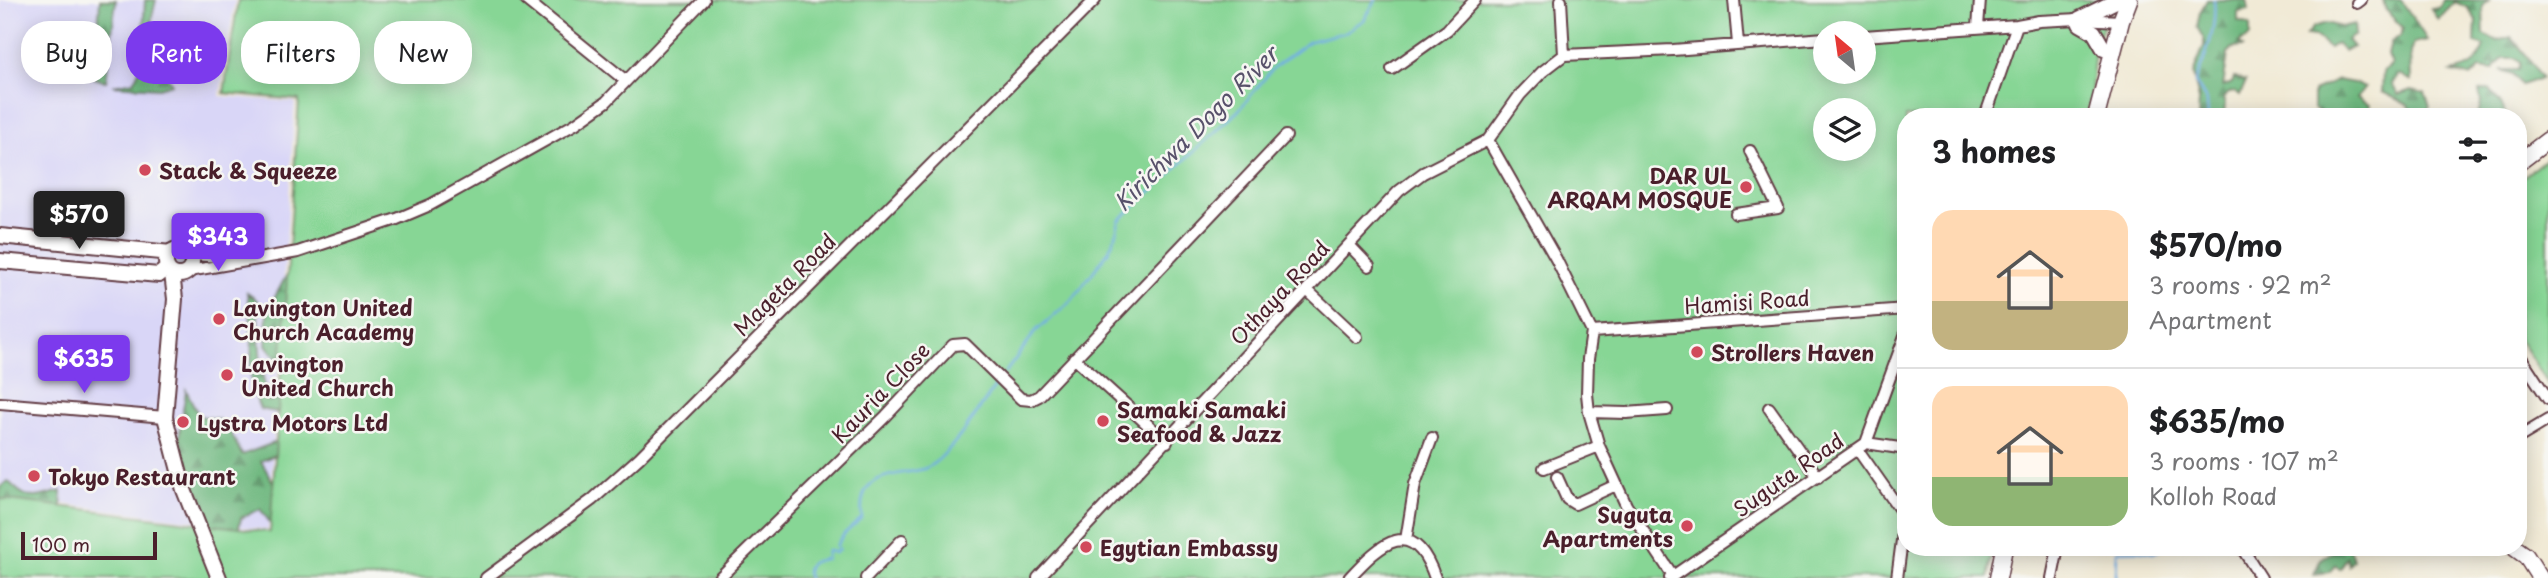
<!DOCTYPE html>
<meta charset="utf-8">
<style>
:root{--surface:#fff;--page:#f2f2f2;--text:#202124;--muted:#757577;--line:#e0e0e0;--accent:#7c3aed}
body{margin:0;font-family:"Playpen Sans",sans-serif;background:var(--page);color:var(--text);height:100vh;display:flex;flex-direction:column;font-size:26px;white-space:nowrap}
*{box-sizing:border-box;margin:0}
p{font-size:23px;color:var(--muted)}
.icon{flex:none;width:38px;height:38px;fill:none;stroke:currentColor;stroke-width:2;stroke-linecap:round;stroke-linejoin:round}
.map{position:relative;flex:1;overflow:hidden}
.panel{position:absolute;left:1897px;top:108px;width:630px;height:448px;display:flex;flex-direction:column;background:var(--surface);border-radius:28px;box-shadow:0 4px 18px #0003}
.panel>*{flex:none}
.banner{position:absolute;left:21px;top:21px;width:665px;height:63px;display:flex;gap:14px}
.needle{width:46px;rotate:331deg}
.controls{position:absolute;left:1813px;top:21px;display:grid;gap:14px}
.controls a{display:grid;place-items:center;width:63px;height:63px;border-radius:50%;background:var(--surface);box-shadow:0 4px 18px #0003;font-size:35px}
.scale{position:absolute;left:21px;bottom:18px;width:136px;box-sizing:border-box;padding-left:7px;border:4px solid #4a1f2b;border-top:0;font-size:19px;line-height:24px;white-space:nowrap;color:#4a1f2b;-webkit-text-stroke:5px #f6f6f2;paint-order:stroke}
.price{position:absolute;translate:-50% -60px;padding:0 16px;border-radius:7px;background:var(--accent);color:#fff;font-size:23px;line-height:46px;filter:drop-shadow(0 2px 4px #0008)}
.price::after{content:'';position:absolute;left:50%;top:42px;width:21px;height:16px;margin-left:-10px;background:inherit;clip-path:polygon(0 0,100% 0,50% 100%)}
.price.on{background:#222;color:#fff}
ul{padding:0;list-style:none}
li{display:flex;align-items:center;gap:21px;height:175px;padding:0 35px}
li+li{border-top:2px solid var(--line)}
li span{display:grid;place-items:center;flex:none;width:196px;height:140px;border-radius:21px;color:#555}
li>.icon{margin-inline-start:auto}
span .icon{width:84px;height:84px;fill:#fffc;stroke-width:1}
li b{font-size:30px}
h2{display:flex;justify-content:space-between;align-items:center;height:84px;padding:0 35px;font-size:30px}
.chip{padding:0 24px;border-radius:28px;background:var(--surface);box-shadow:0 4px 18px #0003;font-size:24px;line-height:63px}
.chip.on{background:var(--accent);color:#fff}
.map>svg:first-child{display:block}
.built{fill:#d9d6f7}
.forest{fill:url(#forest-firs);stroke:#5c6b54;stroke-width:2}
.garden{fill:#87d695;stroke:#687a60;stroke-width:2;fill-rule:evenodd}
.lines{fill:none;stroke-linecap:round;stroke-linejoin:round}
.stream{stroke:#72aee3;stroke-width:2.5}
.minor-casing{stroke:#633d45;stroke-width:14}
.tertiary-casing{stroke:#633d45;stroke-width:18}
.secondary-casing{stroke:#633d45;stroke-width:19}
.minor{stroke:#fff;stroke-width:10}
.tertiary{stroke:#fff;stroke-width:14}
.secondary{stroke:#fff;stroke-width:16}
.poi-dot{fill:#d1495b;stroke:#f6f6f2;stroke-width:2.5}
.labels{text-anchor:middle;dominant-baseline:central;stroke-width:5;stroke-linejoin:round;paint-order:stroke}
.poi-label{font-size:21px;font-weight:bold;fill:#4a1f2b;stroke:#f6f6f2;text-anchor:start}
.street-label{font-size:21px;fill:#4a1f2b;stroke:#f6f6f2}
.water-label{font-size:23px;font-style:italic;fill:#58516b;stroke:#f6f6f2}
</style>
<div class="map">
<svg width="2548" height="578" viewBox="0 0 2548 578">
<defs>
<pattern id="forest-firs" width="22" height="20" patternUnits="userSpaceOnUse" patternTransform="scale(1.75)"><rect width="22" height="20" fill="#6db77e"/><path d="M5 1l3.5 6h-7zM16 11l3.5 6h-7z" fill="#5c9467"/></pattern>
</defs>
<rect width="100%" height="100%" fill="#f6f6f2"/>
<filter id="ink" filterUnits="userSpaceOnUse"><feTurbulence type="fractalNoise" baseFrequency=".0143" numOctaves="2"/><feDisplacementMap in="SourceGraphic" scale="14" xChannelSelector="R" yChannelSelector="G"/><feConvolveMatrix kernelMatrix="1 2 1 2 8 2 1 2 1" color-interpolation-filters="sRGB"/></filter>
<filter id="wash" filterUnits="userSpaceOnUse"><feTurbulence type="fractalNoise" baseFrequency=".00686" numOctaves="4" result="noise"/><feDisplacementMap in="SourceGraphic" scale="28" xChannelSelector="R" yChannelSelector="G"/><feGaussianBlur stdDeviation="1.57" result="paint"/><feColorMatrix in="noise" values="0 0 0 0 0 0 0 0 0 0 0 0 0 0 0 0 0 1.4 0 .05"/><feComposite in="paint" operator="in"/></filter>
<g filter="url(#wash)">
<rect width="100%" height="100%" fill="#f1ead6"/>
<!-- built -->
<path class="built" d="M0 0H235L220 96 295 102 268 530 0 496Z"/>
<!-- forest -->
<path class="forest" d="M100 0H116L106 81 94 78Z
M145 0H156L152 17 151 47 158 53 170 43 182 41 187 51 165 62V73L172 84 159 88 113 85 134 81 141 66Z
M2207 0H2247L2249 10 2238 12V21L2250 25V36L2239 43 2243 47 2233 48 2228 53 2223 87 2232 83 2234 78 2246 81 2240 95 2236 92 2229 93 2223 98 2225 104 2224 117H2198L2199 100 2193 74 2204 46V39L2197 27 2200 12Z
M2383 0H2401L2427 40 2414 43 2410 52 2411 81 2399 74 2392 84 2398 95 2412 90 2425 93 2430 107 2422 117H2410L2413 112 2408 105 2382 92 2383 72 2392 65 2388 55 2391 42 2400 36 2403 28 2385 9Z
M2444 0H2489L2483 6 2484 34 2497 41 2511 37 2528 57 2542 78 2521 85 2513 74 2501 70H2518L2520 63 2514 58H2503L2493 70 2480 68 2471 77 2452 72C2471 67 2477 66 2484 46L2475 43 2476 20 2467 7 2455 2 2438 20 2431 9 2440 8Z
M2326 23 2341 27 2354 24 2355 35 2347 40 2353 47 2343 51 2336 43 2329 48 2314 36 2306 35 2313 27Z
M2338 80 2354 83 2365 88 2357 97 2369 105 2371 117H2344L2334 113 2330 117H2323L2321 114 2313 108V91Z
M2490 89C2495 99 2506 106 2505 117L2478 115 2481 102 2479 91Z
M721 175 753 181 758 225 718 223 725 261 660 326 628 300 608 331V370L551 405 557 427 549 441 520 429 538 454 518 444 464 441 440 429V472L415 457 396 470 389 490 369 501 345 499 326 486 318 467 306 451 286 450 261 461 277 489 282 510 272 525 260 509 241 518 238 532 252 534 225 564C210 539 179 472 179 443 179 426 184 407 186 390L199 416 218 419 231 433 242 455 284 439 283 426 276 412 260 409C247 378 251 369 252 338 252 323 249 308 247 293L257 300 261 366 268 401 311 396 325 376 343 364 341 343 334 334 311 338 303 360 304 392 266 345 267 312 286 276 317 262 335 314 353 348 354 374 375 371 377 417 390 434 474 392 495 360 524 362 559 355 560 327 517 298 545 304 593 298 648 272 723 199Z
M8 481C29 503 34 498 61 491L62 510 0 512V487Z
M2339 548H2349L2353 560 2349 565 2347 557 2340 569 2335 565 2330 572 2314 574 2321 559Z"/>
<!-- garden -->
<path class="garden" d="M238 0H2114L2095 47 2091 94 2086 117H1906V548H1993L1988 578H0V499L270 532 299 100 224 93ZM1825 33H1864V72H1825ZM1825 110H1864V149H1825Z
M2548 157V383L2518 338V181Z"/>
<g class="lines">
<!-- stream -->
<path class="stream" d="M2208 117 2207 102 2195 82C2206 56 2217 29 2214 0
M1005 373 1036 331 1072 300 1108 252 1115 237 1119 221 1125 215 1238 111 1274 67 1310 41 1345 32 1364 20 1376 0
M808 578C804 564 814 560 826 559L827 550 835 553 839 549 836 546 844 534 862 518C858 477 882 477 914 471 920 470 926 469 930 466 953 451 980 408 996 385
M2116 578 2117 551 2137 550 2153 553 2164 548"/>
</g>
</g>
<g filter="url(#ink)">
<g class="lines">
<defs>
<path id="minor" d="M526 0 626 81
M1561 0 1564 55
M1734 0 1738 44
M2357 3 2361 0
M1978 27 1980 0
M1864 36 2017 25 2039 21 2079 19 2121 21
M1564 55 1673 50 1825 38
M1392 69 1447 30 1475 0
M1985 117 2017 25
M1488 140 1556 259 1592 332 1588 359 1587 394 1589 412 1599 446 1626 505 1673 576
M1736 214 1778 208 1750 151
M1349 245 1369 266
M191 255 238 258
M189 271 298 252 397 219 430 205 575 124 606 102 704 0
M1307 290 1357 337
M1592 332 1906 309
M2518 353 2548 399
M1074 358 1167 442
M0 403 165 417
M1769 408 1818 477
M1589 412 1626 413 1667 410
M2518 438 2548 420
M1866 443 1906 449
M1858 450 1903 514 1904 525 1897 578
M1544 468 1599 446
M1557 477 1567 499 1575 504 1616 485
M1406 540 1415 484 1432 438
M2242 548 2261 578
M486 578 592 500 639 458 1095 0
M719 578 886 416 953 345 965 344 1021 399 1031 400 1039 396 1286 136
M866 578 902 540
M1038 578 1399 191 1423 173 1488 140 1520 95 1542 72 1564 55
M1349 578C1381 543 1413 514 1435 578
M1670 578 1866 443 1906 333
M2052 578 2058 548"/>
<path id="tertiary" d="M2079 19 2118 0
M2080 24 2094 32 2104 49
M0 236 171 253
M166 262a13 13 0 1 1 26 0a13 13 0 1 1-26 0Z
M0 261 159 275 167 268
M172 273 175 299 165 417 184 490 219 578"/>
<path id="secondary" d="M2096 117 2121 21 2129 0
M2518 163 2548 140
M2515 548 2526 556 2540 578
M1998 578 2004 548"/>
</defs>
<!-- minor casing -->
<use href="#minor" class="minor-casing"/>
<!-- tertiary casing -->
<use href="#tertiary" class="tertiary-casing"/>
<!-- secondary casing -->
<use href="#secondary" class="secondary-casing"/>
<!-- minor -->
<use href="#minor" class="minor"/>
<!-- tertiary -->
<use href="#tertiary" class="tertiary"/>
<!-- secondary -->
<use href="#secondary" class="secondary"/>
</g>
</g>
<!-- markers -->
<g class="poi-dot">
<circle cx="145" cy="170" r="7"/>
<circle cx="1746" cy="187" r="7"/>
<circle cx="219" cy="319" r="7"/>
<circle cx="1697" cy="352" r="7"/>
<circle cx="227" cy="375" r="7"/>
<circle cx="1103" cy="421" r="7"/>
<circle cx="183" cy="422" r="7"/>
<circle cx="34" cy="476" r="7"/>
<circle cx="1687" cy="526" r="7"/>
<circle cx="1086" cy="547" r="7"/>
</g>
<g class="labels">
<!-- poi labels -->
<g class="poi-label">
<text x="159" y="170">Stack &amp; Squeeze</text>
<text x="1732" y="175" text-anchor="end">DAR UL<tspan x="1732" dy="24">ARQAM MOSQUE</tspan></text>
<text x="233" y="307">Lavington United<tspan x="233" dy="24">Church Academy</tspan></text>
<text x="1711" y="352">Strollers Haven</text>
<text x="241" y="363">Lavington<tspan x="241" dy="24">United Church</tspan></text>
<text x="1117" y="409">Samaki Samaki<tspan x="1117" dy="24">Seafood &amp; Jazz</tspan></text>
<text x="197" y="422">Lystra Motors Ltd</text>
<text x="48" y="476">Tokyo Restaurant</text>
<text x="1673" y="514" text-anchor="end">Suguta<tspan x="1673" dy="24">Apartments</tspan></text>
<text x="1100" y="547">Egytian Embassy</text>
</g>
<!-- street labels -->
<g class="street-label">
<text transform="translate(784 284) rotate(-45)">Mageta Road</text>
<text transform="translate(1279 292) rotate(-47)">Othaya Road</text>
<text transform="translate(1747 301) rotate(-4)">Hamisi Road</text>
<text transform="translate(880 392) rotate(-46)">Kauria Close</text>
<text transform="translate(1788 474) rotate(-35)">Suguta Road</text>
</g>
<!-- water labels -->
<g class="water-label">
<text transform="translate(1195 128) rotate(-45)">Kirichwa Dogo River</text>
</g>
</g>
</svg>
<div class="controls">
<a><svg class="needle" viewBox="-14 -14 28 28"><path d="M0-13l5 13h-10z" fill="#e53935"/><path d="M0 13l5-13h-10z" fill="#757577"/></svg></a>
<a><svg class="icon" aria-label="layers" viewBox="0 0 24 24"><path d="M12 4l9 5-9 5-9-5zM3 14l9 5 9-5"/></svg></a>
</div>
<div class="scale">100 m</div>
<b class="price on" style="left:79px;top:251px">$570</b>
<b class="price" style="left:218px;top:273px">$343</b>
<b class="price" style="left:84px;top:395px">$635</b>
<div class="banner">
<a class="chip">Buy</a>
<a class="chip on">Rent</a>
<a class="chip">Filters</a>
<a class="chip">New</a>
</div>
<section class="panel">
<h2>3 homes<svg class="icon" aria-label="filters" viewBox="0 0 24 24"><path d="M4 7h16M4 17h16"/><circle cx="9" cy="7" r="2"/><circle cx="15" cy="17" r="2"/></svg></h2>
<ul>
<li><span style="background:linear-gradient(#ffd9b3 65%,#c2b280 0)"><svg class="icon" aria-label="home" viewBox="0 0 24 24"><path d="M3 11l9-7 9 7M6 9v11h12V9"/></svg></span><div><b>$570/mo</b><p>3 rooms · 92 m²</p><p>Apartment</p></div></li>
<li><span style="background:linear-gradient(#ffd9b3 65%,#8fb573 0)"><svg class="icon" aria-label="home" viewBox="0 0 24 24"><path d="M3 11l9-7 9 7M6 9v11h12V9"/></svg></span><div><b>$635/mo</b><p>3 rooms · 107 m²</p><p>Kolloh Road</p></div></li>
</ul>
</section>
</div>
